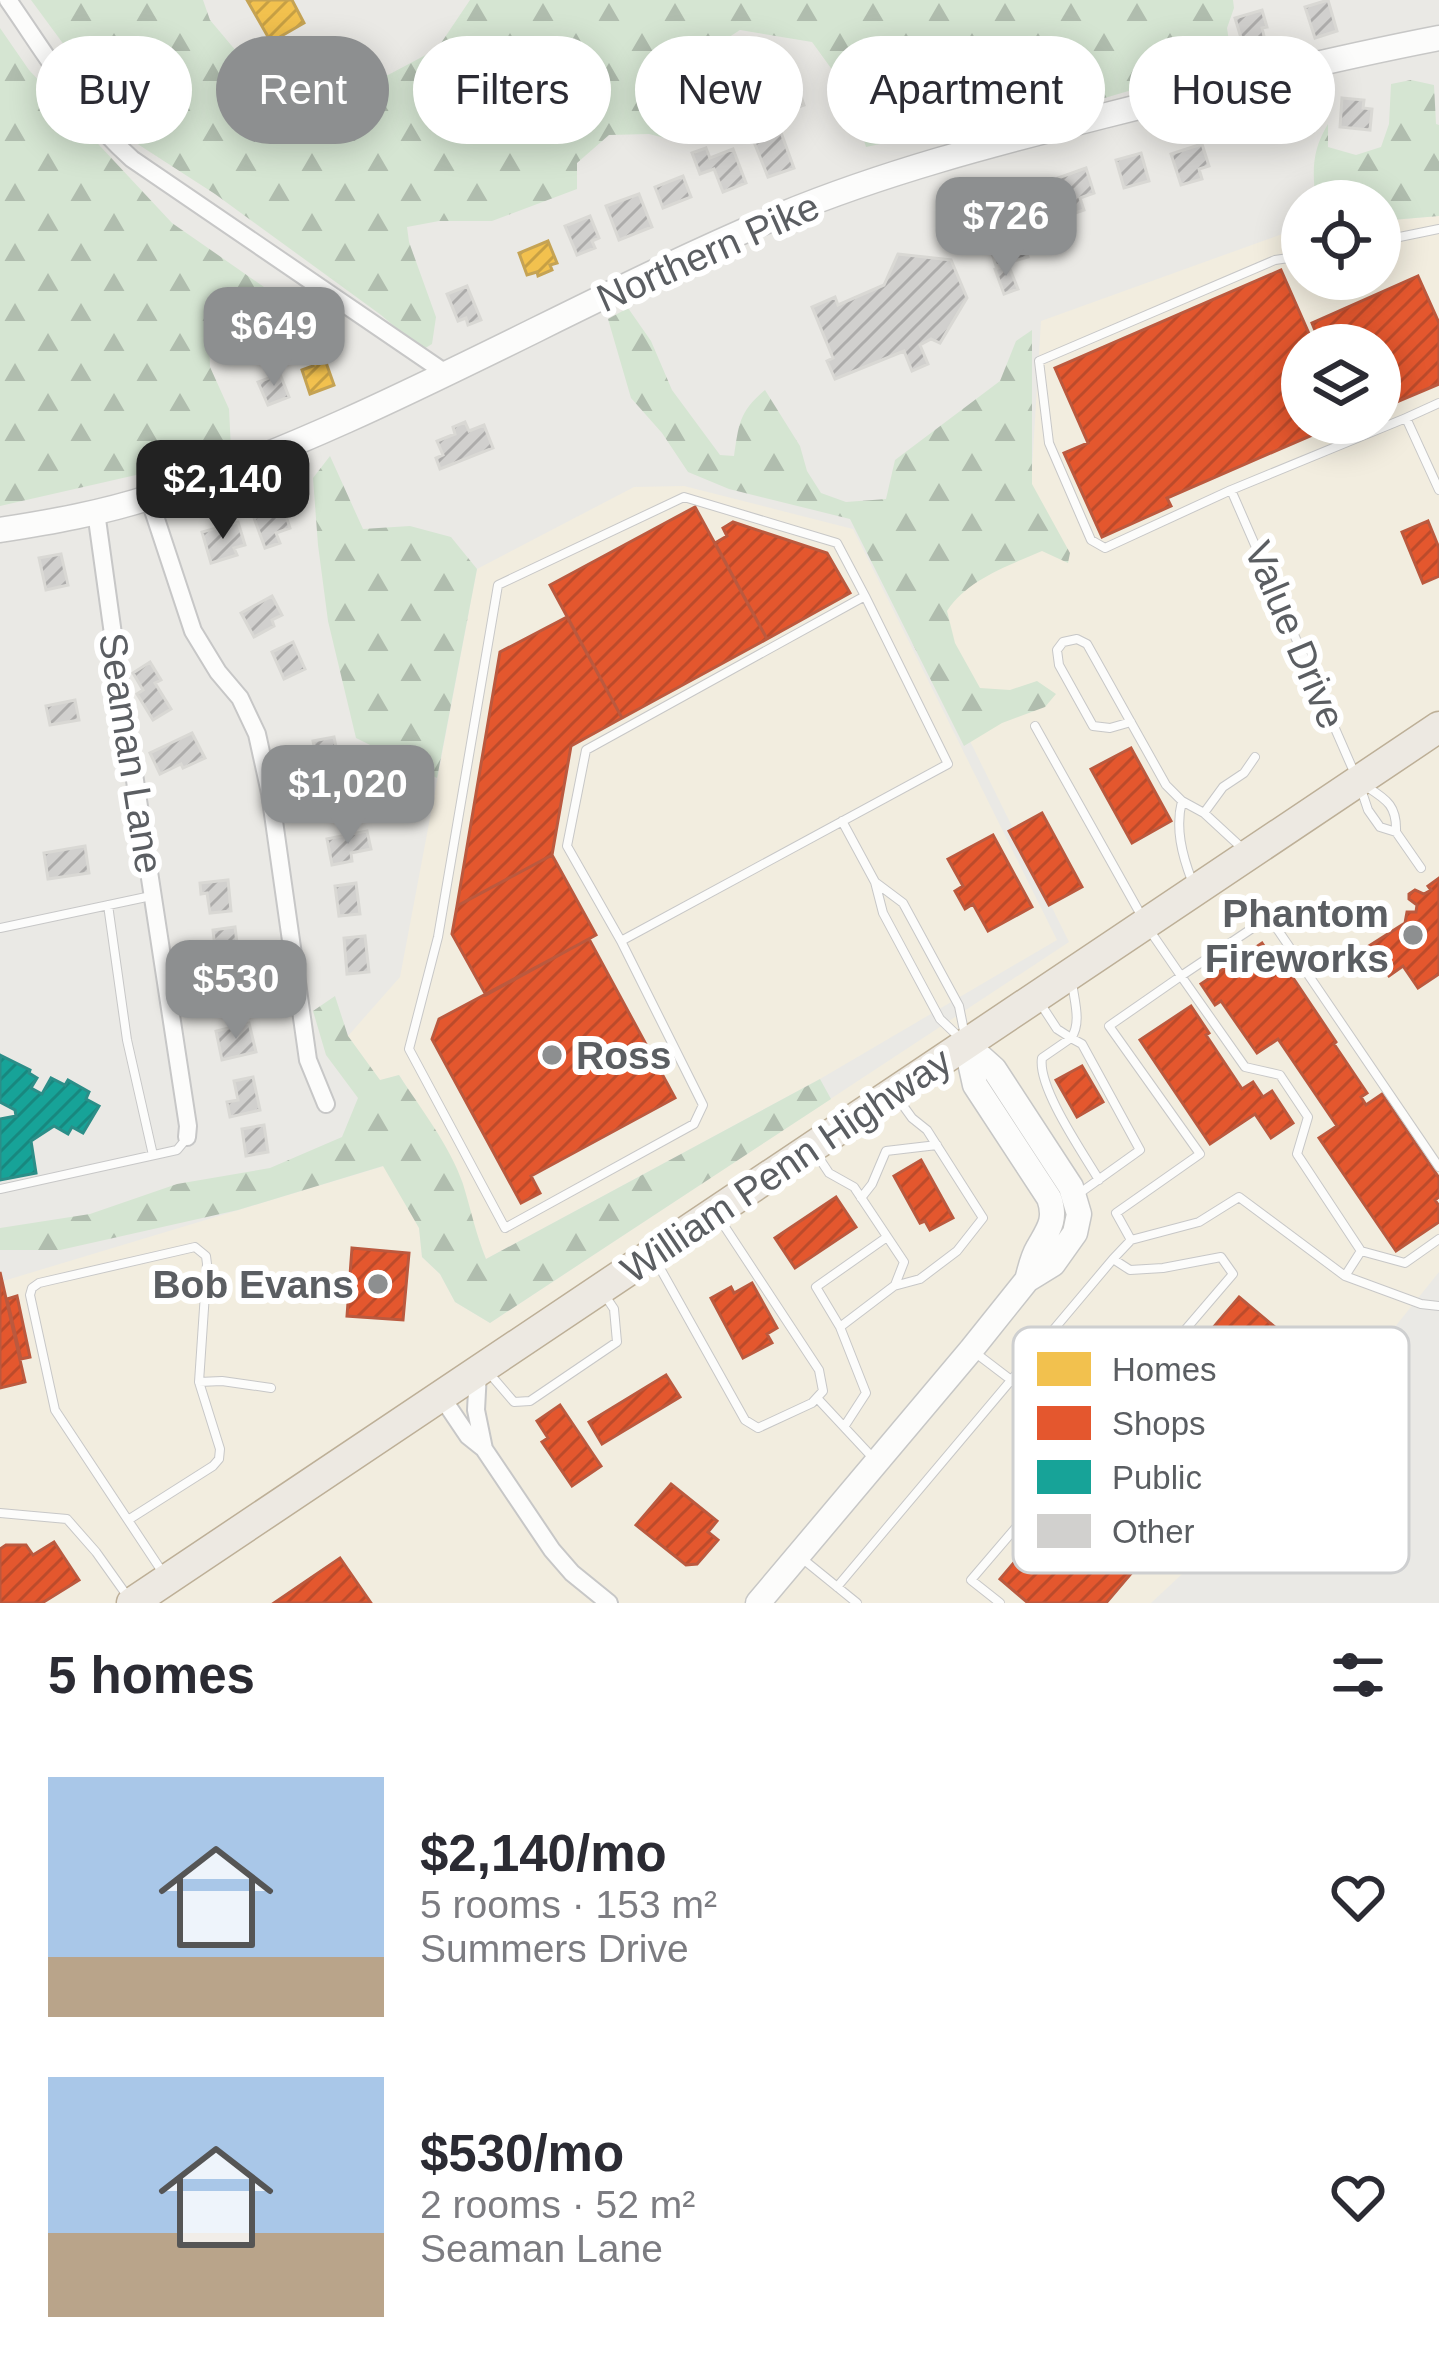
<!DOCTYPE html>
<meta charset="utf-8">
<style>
:root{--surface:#fff;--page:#f2f2f3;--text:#2b2b33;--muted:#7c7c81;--accent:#8d8f90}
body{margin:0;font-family:Helvetica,sans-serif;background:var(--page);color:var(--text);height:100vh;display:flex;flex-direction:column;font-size:45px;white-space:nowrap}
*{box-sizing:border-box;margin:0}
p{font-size:39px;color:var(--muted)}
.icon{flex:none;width:66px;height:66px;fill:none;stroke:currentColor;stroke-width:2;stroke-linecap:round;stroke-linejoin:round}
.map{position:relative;height:1603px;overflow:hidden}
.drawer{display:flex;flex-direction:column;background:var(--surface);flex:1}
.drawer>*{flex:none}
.hud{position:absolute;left:36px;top:36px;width:1368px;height:108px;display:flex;gap:24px}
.controls{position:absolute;left:1281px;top:180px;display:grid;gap:24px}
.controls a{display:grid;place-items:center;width:120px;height:120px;border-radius:50%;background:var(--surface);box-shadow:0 6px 30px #0003;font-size:60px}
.price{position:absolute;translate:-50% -102px;padding:0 27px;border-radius:24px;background:var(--accent);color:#fff;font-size:39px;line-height:78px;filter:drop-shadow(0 3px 6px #0008)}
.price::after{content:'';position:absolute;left:50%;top:72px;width:36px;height:27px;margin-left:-18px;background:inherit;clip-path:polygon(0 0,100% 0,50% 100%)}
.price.selected{background:#222;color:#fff}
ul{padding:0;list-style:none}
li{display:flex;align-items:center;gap:36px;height:300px;padding:0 48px}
li span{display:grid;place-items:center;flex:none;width:336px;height:240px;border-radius:0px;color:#555}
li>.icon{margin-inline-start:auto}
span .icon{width:144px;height:144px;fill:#fffc;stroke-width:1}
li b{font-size:51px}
h2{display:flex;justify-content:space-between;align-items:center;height:144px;padding:0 48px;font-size:51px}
.pill{padding:0 42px;border-radius:54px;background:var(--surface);box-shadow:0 6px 30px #0003;font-size:42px;line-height:108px}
.pill.selected{background:var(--accent);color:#fff}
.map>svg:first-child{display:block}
.commercial{fill:#f2eddf;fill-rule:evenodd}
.forest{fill:url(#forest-firs)}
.homes{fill:url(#homes-hatch);stroke:#c5a354;stroke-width:3}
.shops{fill:url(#shops-hatch);stroke:#bb593e;stroke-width:3}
.public{fill:url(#public-hatch);stroke:#2b8e88;stroke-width:3}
.building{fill:url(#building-hatch);stroke:#d9d8d4;stroke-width:3}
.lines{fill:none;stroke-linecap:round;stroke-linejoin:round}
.lane-casing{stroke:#c7c7c7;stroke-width:10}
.street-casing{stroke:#c7c7c7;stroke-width:20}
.secondary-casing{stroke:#c7c7c6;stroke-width:27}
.highway-casing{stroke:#bdaf97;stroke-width:33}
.lane{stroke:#fcfcfb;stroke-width:8}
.street{stroke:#fcfcfb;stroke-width:16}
.secondary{stroke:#fcfcfb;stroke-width:24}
.highway{stroke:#ede9e2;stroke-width:30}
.poi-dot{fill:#8d8f90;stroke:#fff;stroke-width:4.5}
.labels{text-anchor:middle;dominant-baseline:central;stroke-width:12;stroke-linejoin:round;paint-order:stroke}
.street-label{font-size:39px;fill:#5b5e62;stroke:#fff}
.poi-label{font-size:39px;font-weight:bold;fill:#5b5e62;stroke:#fff;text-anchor:end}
.key{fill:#fff;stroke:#cecfd0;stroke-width:3}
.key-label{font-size:33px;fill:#5b5e62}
</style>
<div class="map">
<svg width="1439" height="1603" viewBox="0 0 1439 1603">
<defs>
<pattern id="forest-firs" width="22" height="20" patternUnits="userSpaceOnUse" patternTransform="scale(3)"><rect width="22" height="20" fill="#d5e5d2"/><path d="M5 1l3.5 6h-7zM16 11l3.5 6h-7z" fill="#b0bdae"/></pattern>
<pattern id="homes-hatch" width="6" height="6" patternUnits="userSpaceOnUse" patternTransform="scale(3)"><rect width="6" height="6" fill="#f2c14e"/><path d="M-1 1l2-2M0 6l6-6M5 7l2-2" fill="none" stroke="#c7a044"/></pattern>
<pattern id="shops-hatch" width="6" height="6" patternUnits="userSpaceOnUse" patternTransform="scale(3)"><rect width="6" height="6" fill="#e4572e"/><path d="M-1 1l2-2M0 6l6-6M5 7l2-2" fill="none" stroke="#bc4b2b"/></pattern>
<pattern id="public-hatch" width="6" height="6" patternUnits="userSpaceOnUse" patternTransform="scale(3)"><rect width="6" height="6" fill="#17a398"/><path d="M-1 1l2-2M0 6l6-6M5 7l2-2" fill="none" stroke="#18887f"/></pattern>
<pattern id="building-hatch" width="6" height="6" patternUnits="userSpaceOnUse" patternTransform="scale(3)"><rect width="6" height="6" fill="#d1d0ce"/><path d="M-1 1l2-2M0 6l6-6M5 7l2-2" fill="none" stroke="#adacab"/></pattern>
</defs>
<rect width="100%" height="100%" fill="#eae9e5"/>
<!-- commercial -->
<path class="commercial" d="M1439 216V1272L1240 1520 1151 1603H0V1282L384 1166 419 1228 422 1257 440 1274 455 1302 490 1323 1069 942 864 526 1030 502 1041 321 1296 229 1302 228V279H1380V221ZM1302 345H1380V423H1302Z
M684 486 853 529 1057 940 820 1079 486 1259 472 1222 462 1181 434 1129 399 1075 380 1081 348 1036 400 977 477 569 634 487Z"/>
<!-- forest -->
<path class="forest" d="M31 0H203L210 20 242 58 287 75 330 80 388 75 437 49 470 0H1233L1234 8 1227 28 1231 55 1149 85 1067 109 968 125 866 147 849 93 812 42 740 30 689 63 680 99 688 126 689 144 649 134 609 135 577 163V189L492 221H439L407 227 409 242 436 317 432 344 422 350 381 315 215 194 119 132 70 53Z
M0 28 29 70 172 223 264 287 323 319 321 341 299 349 234 318 209 336 210 367 229 409 231 449 136 475 0 506Z
M1411 80 1434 85 1436 124 1439 125V216L1380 221V201H1316C1312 171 1312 150 1328 124V147L1356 155 1381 147 1389 124 1391 84Z
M628 308 651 341 672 390 720 455 734 456C739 424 739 412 765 390L800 446 807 471 821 493 846 502 886 499 895 460 1000 381 1016 341 1032 330V484L1070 553 1068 563 1042 551C1008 566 968 579 947 611L955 643 980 688 1010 690 1037 681 1056 694 1045 707 1002 723 964 746 850 519 729 489 688 472 662 433 631 398 608 319Z
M330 456 363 529 410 526 451 537 477 569 437 778 356 738 328 621 318 545 313 478Z
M335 996 348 1036 380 1080 399 1075C421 1109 450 1146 463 1184 471 1210 476 1235 486 1259L820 1079 831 1099 490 1323 455 1302 440 1274 422 1257 419 1228 383 1166 238 1210 60 1250H0V1228L90 1214 177 1184 270 1168 342 1137 358 1098 326 1055 313 1011Z"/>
<!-- homes -->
<path class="homes" d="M247 0H292L304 23 271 42Z
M548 241 557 263 550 265 552 270 538 276 537 272 527 275 519 253Z
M323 354 334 385 310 394 302 370 313 366 310 359Z"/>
<!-- shops -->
<path class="shops" d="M1281 270 1314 345H1302V423H1340L1167 498 1171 506 1102 537 1064 453 1088 443 1055 368Z
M1418 276 1439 323V384L1380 409V345H1321L1312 323Z
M695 507 767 639 622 718 550 585Z
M1428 521 1439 548V576L1423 583 1402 532Z
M733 522 827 553 850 593 767 639 715 543 727 536 723 528Z
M567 617 622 718 571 746 552 855 457 906 500 652Z
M1131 748 1171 821 1132 843 1091 769Z
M1042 813 1082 887 1049 905 1009 831Z
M993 835 1032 907 988 931 973 904 965 909 955 891 963 886 948 859Z
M552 855 596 935 486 995 452 934 457 906Z
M1439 878V974L1418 988 1403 966 1389 976 1369 946 1405 923 1407 912H1416L1417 905 1409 899V894L1415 890 1424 894 1431 890 1428 886Z
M589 939 675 1098 531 1176 540 1193 521 1203 432 1039 439 1019Z
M1262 943 1280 970 1285 966 1336 1042 1334 1044 1367 1093 1361 1097 1366 1105 1382 1094 1439 1178V1197L1435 1200 1439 1206V1222L1396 1251 1319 1138 1337 1126 1278 1039 1257 1053 1221 1001 1215 1005 1201 984Z
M1191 1006 1209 1033 1206 1035 1242 1089 1253 1082 1263 1097 1272 1091 1293 1123 1271 1138 1255 1114 1210 1144 1140 1040Z
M1082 1066 1103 1102 1077 1117 1056 1080Z
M921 1160 953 1218 930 1230 925 1221 920 1223 894 1176Z
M836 1197 856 1227 795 1268 775 1238Z
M352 1248 409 1253 403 1320 347 1316Z
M0 1272 25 1382 0 1388Z
M752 1283 777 1328 767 1334 772 1343 743 1358 711 1298 731 1287 734 1293Z
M17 1296 30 1357 21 1359 7 1299Z
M1239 1297 1313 1359 1106 1603H1028L1000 1579Z
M666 1375 680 1397 602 1444 589 1422Z
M560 1405 601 1466 572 1486 542 1442 548 1438 537 1421Z
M671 1484 717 1521 708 1532 718 1540 697 1564 686 1565 636 1525Z
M54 1542 79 1580 42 1603H0V1549L6 1545H26L33 1555Z
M340 1558 371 1603H274Z"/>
<!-- public -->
<path class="public" d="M0 1055 30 1070 29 1073 37 1078 31 1088 42 1094 51 1078 65 1085 68 1080 89 1092 86 1099 99 1106 83 1133 72 1127 68 1134 54 1126 31 1141 36 1173 0 1180V1119L16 1116 15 1110 0 1102Z"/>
<!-- building -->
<path class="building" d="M1328 0 1337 31 1315 38 1305 7Z
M1262 10 1267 27 1262 28 1266 44 1245 51 1235 18Z
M796 83 804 105 781 113 774 90Z
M1342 98 1364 100 1363 108 1372 109 1370 130 1340 127Z
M1305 106 1313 132 1293 138 1290 128 1277 132 1273 116Z
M779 127 794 168 768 177 752 137Z
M1202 144 1209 166 1199 169 1202 179 1181 185 1171 154Z
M706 148 710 158 733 149 746 183 723 192 714 169 700 174 692 153Z
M1141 153 1149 181 1124 188 1116 160Z
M1086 168 1094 193 1080 198 1084 210 1069 215 1058 178Z
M683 176 691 197 663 208 655 187Z
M1021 182 1029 211 1003 219 995 189Z
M639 194 652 227 619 240 606 206Z
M590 216 599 238 592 241 595 248 577 255 565 226Z
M1022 238 1028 257 996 266 990 247Z
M898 254 951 260 967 298 940 343 931 339 920 345 928 364 912 371 904 351 835 379 827 361 833 358 812 307 835 297 838 305 884 285Z
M1008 264 1018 289 1004 294 995 269Z
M467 286 481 320 468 325 466 318 458 321 447 294Z
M280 374 289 397 268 405 258 382Z
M465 422 469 431 484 425 493 448 440 469 436 458 443 455 437 441 455 434 453 427Z
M283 507 290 528 276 533 280 543 265 548 254 518Z
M238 522 245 545 234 548 237 555 211 563 202 532Z
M61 554 68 585 46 590 39 558Z
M272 596 282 615 272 620 274 626 254 637 241 613Z
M293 642 305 669 284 679 272 652Z
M150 662 161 680 155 683 171 709 153 720 137 694 143 690 133 673Z
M75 700 79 720 50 725 46 706Z
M192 733 205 758 183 768 181 764 160 774 150 753Z
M334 737 339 761 318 766 313 741Z
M351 784 356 808 325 815 320 791Z
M367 831 371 849 351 853 352 861 332 865 327 839Z
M85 846 89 873 48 879 44 853Z
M228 880 231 911 210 913 207 893 201 894 200 883Z
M356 883 360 914 339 916 335 886Z
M235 927 239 959 197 964 196 950 215 948 213 930Z
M365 936 369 972 347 974 344 938Z
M240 977 248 1007 217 1014 209 985Z
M249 1023 256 1052 222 1060 216 1031Z
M253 1077 260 1110 230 1117 227 1102 238 1100 234 1081Z
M264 1125 268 1152 246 1156 242 1129Z"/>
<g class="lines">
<defs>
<path id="lane" d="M1380 241 1439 229
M1302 256 1275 260 1039 361 1049 443 1091 540 1105 548 1231 490 1406 418 1439 490
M1406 418 1439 403
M1231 490 1354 772
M1131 722 1110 728 1093 726 1059 665 1057 650 1063 642 1077 639 1087 644 1166 785 1182 801 1204 813 1243 849
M1035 726 1141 915
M1360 786 1368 810 1380 827 1396 832 1421 868
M1367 787C1388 800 1397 807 1396 832
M1182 801C1175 828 1182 855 1192 881
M1204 813 1223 787 1244 773 1255 757
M842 821 875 882 883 913 940 1019 961 1039
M875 882 903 903 959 1006 965 1036
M108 905 127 1040 153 1155
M0 928 151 896
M1148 928 1181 976 1269 917 1439 1167
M621 941 948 764 865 596 586 750 567 846 621 941 703 1105 694 1124 505 1228 409 1049 438 937 498 585 684 497 837 543 865 596
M1040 1003 1057 1029 1071 1038C1082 1023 1074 1000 1072 982
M817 1155 829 1173 854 1187 904 1262 895 1285
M0 1189 177 1150 187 1138
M1077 1195 1140 1150 1082 1044 1071 1038 1042 1058C1037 1087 1083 1153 1099 1180
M861 1198 872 1184 886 1151 937 1145
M1439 1239 1405 1263 1361 1251 1345 1276 1421 1304 1439 1306
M1131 1240 1199 1222 1239 1197 1345 1276
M1113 1259 1131 1240 1116 1213 1200 1154 1109 1026 1181 976 1245 1067 1280 1075 1308 1117 1297 1154 1361 1251
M656 1261 745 1420 758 1428 812 1403 823 1391 819 1370 719 1218
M840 1327 894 1286 920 1279 957 1251 983 1218 927 1130 912 1118 899 1100
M973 1351 1091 1441
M489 1373 514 1402 530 1401 617 1342 614 1309 606 1297
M199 1382 222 1381 271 1388
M817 1398 873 1458
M844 1427 866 1393 840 1327 816 1287 887 1237
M0 1513 67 1519 96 1552 128 1597
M128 1520 213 1466 219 1459 220 1449 199 1382 207 1264 206 1256 195 1247 39 1283 32 1288 30 1295 55 1410 163 1573
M804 1560 857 1603
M837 1587 1113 1259 1130 1270 1163 1268 1221 1257 1233 1274 971 1580 1000 1603"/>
<path id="street" d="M8 0C47 56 80 113 132 159L447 374
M149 498 193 631 218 672 240 698 257 734 270 793 308 1060 326 1104
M96 512 117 663 188 1126 187 1137
M478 1372 476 1410 484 1449 552 1550 572 1573 609 1603
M441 1396 468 1436 483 1448"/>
<path id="secondary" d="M0 530C51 522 102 513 151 497 371 426 569 304 781 215 885 172 993 144 1103 116 1214 88 1326 60 1439 38
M966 1044 975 1085 1049 1198C1057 1220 1048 1230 1038 1248 1032 1258 1030 1270 1027 1280
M758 1603 971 1350 1027 1280 1053 1264 1075 1233 1079 1214 1071 1187 994 1069 966 1044"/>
<path id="highway" d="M132 1603 1439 727"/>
</defs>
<!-- lane casing -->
<use href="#lane" class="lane-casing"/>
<!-- street casing -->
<use href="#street" class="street-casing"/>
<!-- secondary casing -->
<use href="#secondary" class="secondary-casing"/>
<!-- highway casing -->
<use href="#highway" class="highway-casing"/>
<!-- lane -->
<use href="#lane" class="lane"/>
<!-- street -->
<use href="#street" class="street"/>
<!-- secondary -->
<use href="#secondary" class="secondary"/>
<!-- highway -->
<use href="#highway" class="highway"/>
</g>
<!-- markers -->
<g class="poi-dot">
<circle cx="1413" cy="935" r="12"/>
<circle cx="552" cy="1055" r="12"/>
<circle cx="378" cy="1284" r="12"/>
</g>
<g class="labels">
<!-- street labels -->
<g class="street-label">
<text transform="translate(708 252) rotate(-24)">Northern Pike</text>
<text transform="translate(1295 635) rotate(67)">Value Drive</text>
<text transform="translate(131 753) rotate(81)">Seaman Lane</text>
<text transform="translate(786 1165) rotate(-34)">William Penn Highway</text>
</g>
<!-- poi labels -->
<g class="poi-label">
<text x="1389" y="913">Phantom<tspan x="1389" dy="45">Fireworks</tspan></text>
<text x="576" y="1055" text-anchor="start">Ross</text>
<text x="354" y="1284">Bob Evans</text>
</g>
</g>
<!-- legend -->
<rect x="1013" y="1327" width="396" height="246" rx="18" class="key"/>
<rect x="1037" y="1352" width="54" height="34" fill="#f2c14e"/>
<rect x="1037" y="1406" width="54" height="34" fill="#e4572e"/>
<rect x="1037" y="1460" width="54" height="34" fill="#17a398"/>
<rect x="1037" y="1514" width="54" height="34" fill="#d1d0ce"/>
<g class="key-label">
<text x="1112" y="1381">Homes</text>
<text x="1112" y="1435">Shops</text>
<text x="1112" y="1489">Public</text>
<text x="1112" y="1543">Other</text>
</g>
</svg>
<div class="controls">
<a><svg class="icon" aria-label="locate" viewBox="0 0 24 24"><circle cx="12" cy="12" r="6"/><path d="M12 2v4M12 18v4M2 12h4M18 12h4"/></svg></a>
<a><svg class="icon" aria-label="layers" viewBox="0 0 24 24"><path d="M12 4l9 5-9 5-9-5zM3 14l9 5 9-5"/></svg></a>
</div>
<b class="price" style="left:1006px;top:279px">$726</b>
<b class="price" style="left:274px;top:389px">$649</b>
<b class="price selected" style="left:223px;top:542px">$2,140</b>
<b class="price" style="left:348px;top:847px">$1,020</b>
<b class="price" style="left:236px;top:1042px">$530</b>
<div class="hud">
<a class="pill">Buy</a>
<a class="pill selected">Rent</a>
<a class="pill">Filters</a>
<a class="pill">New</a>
<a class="pill">Apartment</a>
<a class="pill">House</a>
</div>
</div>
<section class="drawer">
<h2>5 homes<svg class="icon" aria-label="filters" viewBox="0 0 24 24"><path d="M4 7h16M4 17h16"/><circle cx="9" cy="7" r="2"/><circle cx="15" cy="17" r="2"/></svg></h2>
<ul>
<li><span style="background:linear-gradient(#a9c7e8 75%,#b9a48a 0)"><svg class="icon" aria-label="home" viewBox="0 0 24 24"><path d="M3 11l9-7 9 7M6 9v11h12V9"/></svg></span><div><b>$2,140/mo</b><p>5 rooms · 153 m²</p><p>Summers Drive</p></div><svg class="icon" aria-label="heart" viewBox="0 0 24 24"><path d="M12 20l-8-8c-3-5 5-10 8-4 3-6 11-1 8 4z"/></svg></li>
<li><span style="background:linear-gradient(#a9c7e8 65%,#b9a48a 0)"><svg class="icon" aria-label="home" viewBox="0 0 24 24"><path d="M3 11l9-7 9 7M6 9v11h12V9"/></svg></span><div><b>$530/mo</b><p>2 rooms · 52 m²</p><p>Seaman Lane</p></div><svg class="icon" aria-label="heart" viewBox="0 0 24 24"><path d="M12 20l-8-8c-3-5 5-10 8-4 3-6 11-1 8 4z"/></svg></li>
</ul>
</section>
